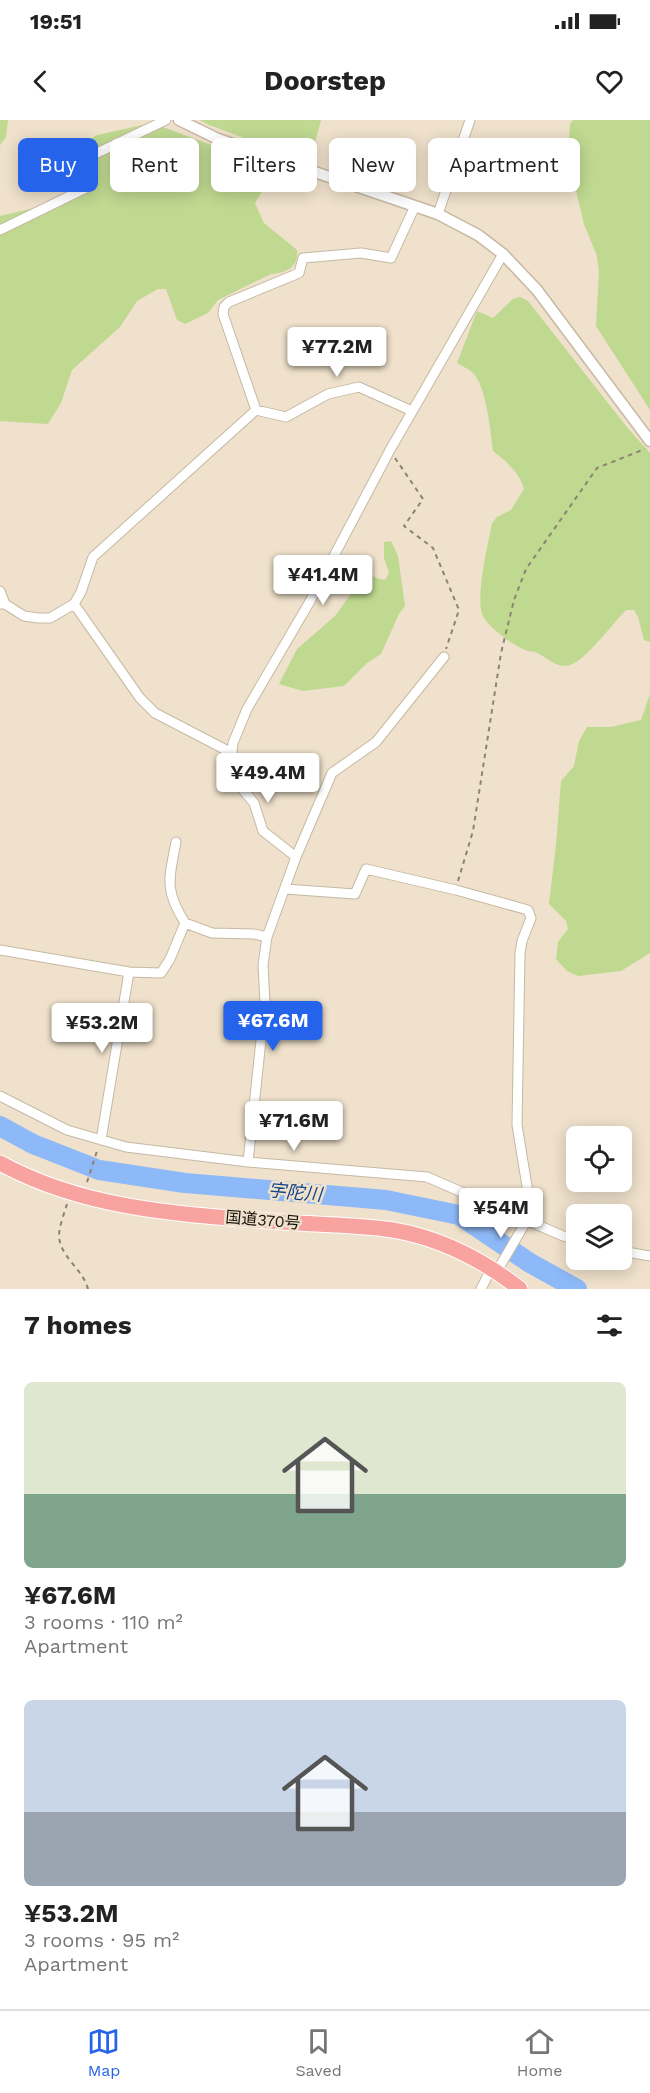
<!DOCTYPE html>
<meta charset="utf-8">
<style>
:root{--surface:#fff;--page:#f6f6f6;--text:#222;--muted:#767676;--line:#e0e0e0;--accent:#2563eb}
body{margin:0;font-family:"Work Sans","Noto Sans JP",sans-serif;background:var(--page);color:var(--text);height:100vh;display:flex;flex-direction:column;font-size:22px;white-space:nowrap}
*{box-sizing:border-box;margin:0}
p{font-size:20px;color:var(--muted)}
.icon{flex:none;width:33px;height:33px;fill:none;stroke:currentColor;stroke-width:2;stroke-linecap:round;stroke-linejoin:round}
.map{position:relative;height:1169px;overflow:hidden}
.side{display:flex;flex-direction:column;background:var(--surface);flex:1}
.side>*{flex:none}
.banner{position:absolute;left:18px;top:18px;width:615px;height:54px;display:flex;gap:12px}
.controls{position:absolute;left:566px;top:1006px;display:grid;gap:12px}
.controls a{display:grid;place-items:center;width:66px;height:66px;border-radius:9px;background:var(--surface);box-shadow:0 3px 15px #0003;font-size:30px}
.price{position:absolute;translate:-50% -51px;padding:0 14px;border-radius:6px;background:#fff;color:#222;font-size:20px;line-height:39px;filter:drop-shadow(0 2px 3px #0008)}
.price::after{content:'';position:absolute;left:50%;top:36px;width:18px;height:14px;margin-left:-9px;background:inherit;clip-path:polygon(0 0,100% 0,50% 100%)}
.price.current{background:var(--accent);color:#fff}
ul{padding:0;list-style:none}
li{display:grid;align-content:center;gap:12px;height:318px;padding:0 24px}
li span{display:grid;place-items:center;height:186px;border-radius:9px;color:#555}
li>.icon{margin-inline-start:auto}
span .icon{width:108px;height:108px;fill:#fffc;stroke-width:1}
li b{font-size:26px}
h2{display:flex;justify-content:space-between;align-items:center;height:72px;padding:0 24px;font-size:26px}
.tag{padding:0 21px;border-radius:9px;background:var(--surface);box-shadow:0 3px 15px #0003;font-size:21px;line-height:54px}
.tag.current{background:var(--accent);color:#fff}
.status{display:flex;justify-content:space-between;align-items:center;height:42px;padding:0 30px;background:var(--surface);direction:ltr}
.status svg{height:16px;fill:currentColor}
header{display:flex;justify-content:space-between;align-items:center;height:78px;padding:0 24px;background:var(--surface);font-size:27px;font-weight:700}
.dock{display:flex;justify-content:space-around;align-items:center;height:84px;border-top:2px solid var(--line);background:var(--surface);font-size:16px;color:var(--muted)}
.dock a{display:grid;justify-items:center;gap:3px}
.dock .current{color:var(--accent)}
.map>svg:first-child{display:block}
.green{fill:#bfd990}
.lines{fill:none;stroke-linecap:round;stroke-linejoin:round}
.river{stroke:#8eb9f8;stroke-width:20}
.minor-casing{stroke:#c6b9a3;stroke-width:11}
.tertiary-casing{stroke:#c6b9a3;stroke-width:13}
.trunk-casing{stroke:#fff;stroke-width:17}
.path{stroke:#8d8373;stroke-width:2;stroke-dasharray:4.5 4.5;stroke-linecap:butt}
.minor{stroke:#fff;stroke-width:9}
.tertiary{stroke:#fff;stroke-width:10}
.trunk{stroke:#f8a3a0;stroke-width:15}
.labels{text-anchor:middle;dominant-baseline:central;stroke-width:5;stroke-linejoin:round;paint-order:stroke}
.street-label{font-size:16px;fill:#161109;stroke:#efe1cb}
.water-label{font-size:18px;font-style:italic;fill:#134488;stroke:#efe1cb}
</style>
<div class="status"><b>19:51</b><svg viewBox="0 0 49 12"><path d="M0 12V9h3v3zM5 12V6h3v6zM10 12V3h3v9zM15 12V0h3v12zM26 1h20v11H26zM47 4h2v5h-2z"/></svg></div>
<header><svg class="icon" aria-label="back" viewBox="0 0 24 24"><path d="M15 5l-7 7 7 7"/></svg>Doorstep<svg class="icon" aria-label="heart" viewBox="0 0 24 24"><path d="M12 20l-8-8c-3-5 5-10 8-4 3-6 11-1 8 4z"/></svg></header>
<div class="map">
<svg width="650" height="1169" viewBox="0 0 650 1169">
<rect width="100%" height="100%" fill="#efe1cb"/>
<!-- green -->
<path class="green" d="M0 0H8L6 17 0 25Z
M200 0H321L310 42 209 5Z
M573 0H650V290L596 206 599 152 597 136 584 104 568 37 570 4Z
M152 3 276 49 255 83 264 103 297 130C299 147 286 153 271 154L218 180 208 193 185 204 177 200 166 169H158L137 181 120 207 72 250 61 283 48 304 0 301V96L81 77 83 24 97 15Z
M520 177 528 181 626 306 650 333V522L644 520 638 497 634 490H626C613 503 586 540 570 545 557 549 548 538 537 533 530 529 535 533 528 531 515 527 487 507 482 494 476 474 488 425 492 403L497 397 511 390 524 369C520 353 506 341 493 331 491 313 486 265 473 253 469 249 462 246 457 243L477 191 493 198 513 179Z
M391 421 398 436 405 486 399 494 381 534 367 543 344 566 303 571 279 564 297 529 335 496 363 457 370 453 376 458 385 460 389 453 384 438V422Z
M650 574V833L621 851 578 856 567 851 556 839 558 822 568 809 566 801 549 784 556 725 561 661 574 646 579 621 587 607H611L641 600Z"/>
<g class="lines">
<!-- river -->
<path class="river" d="M0 1006 33 1024 99 1050 185 1063 386 1080 459 1095 530 1143 577 1169"/>
<defs>
<path id="minor" d="M438 94 470 0
M0 110 88 67 93 35 166 0
M256 290 223 194 224 187 229 182 299 153 303 138 361 133 391 138 415 86
M256 290 286 297 328 274 359 267 412 291
M0 471 5 484
M0 484H5L24 496 38 498H50L74 484 81 472 93 437 256 290
M74 484 140 578 155 593 232 633
M176 722C169 759 164 769 185 803
M296 737 263 711 254 683 234 659 231 641 233 623 247 589 309 483 390 330 503 134
M285 769 355 774 366 749 456 770 528 790 531 798 522 821 520 833 517 1005 533 1103
M0 830 129 852 161 853 170 839 185 803 212 813 254 814 267 817
M0 976 67 1010 126 1027 248 1042 427 1057 563 1116 576 1120
M101 1020 129 852
M248 1042 265 883 263 845 267 817 296 737 332 653 376 622 444 537
M621 1131 650 1136
M497 1151 527 1100
M481 1169 492 1147"/>
<path id="tertiary" d="M179 0 218 19 438 94 478 115 503 134 537 170 650 321"/>
<path id="trunk" d="M0 1043C91 1093 196 1095 297 1103 329 1105 362 1105 393 1110 440 1118 483 1140 520 1169"/>
</defs>
<!-- minor casing -->
<use href="#minor" class="minor-casing"/>
<!-- tertiary casing -->
<use href="#tertiary" class="tertiary-casing"/>
<!-- trunk casing -->
<use href="#trunk" class="trunk-casing"/>
<!-- path -->
<path class="path" d="M395 338 423 379 404 406 433 428 459 490 446 529
M458 761 473 711 501 533 514 480 526 449 597 348 645 329
M87 1062 98 1028
M67 1084C64 1094 59 1107 59 1116 60 1137 83 1149 88 1169"/>
<!-- minor -->
<use href="#minor" class="minor"/>
<!-- tertiary -->
<use href="#tertiary" class="tertiary"/>
<!-- trunk -->
<use href="#trunk" class="trunk"/>
</g>
<g class="labels">
<!-- street labels -->
<g class="street-label">
<text transform="translate(263 1100) rotate(5)">国道370号</text>
</g>
<!-- water labels -->
<g class="water-label">
<text transform="translate(295 1072) rotate(5)">宇陀川</text>
</g>
</g>
</svg>
<div class="controls">
<a><svg class="icon" aria-label="locate" viewBox="0 0 24 24"><circle cx="12" cy="12" r="6"/><path d="M12 2v4M12 18v4M2 12h4M18 12h4"/></svg></a>
<a><svg class="icon" aria-label="layers" viewBox="0 0 24 24"><path d="M12 4l9 5-9 5-9-5zM3 14l9 5 9-5"/></svg></a>
</div>
<b class="price" style="left:337px;top:258px">¥77.2M</b>
<b class="price" style="left:323px;top:486px">¥41.4M</b>
<b class="price" style="left:268px;top:684px">¥49.4M</b>
<b class="price current" style="left:273px;top:932px">¥67.6M</b>
<b class="price" style="left:102px;top:934px">¥53.2M</b>
<b class="price" style="left:294px;top:1032px">¥71.6M</b>
<b class="price" style="left:501px;top:1119px">¥54M</b>
<div class="banner">
<a class="tag current">Buy</a>
<a class="tag">Rent</a>
<a class="tag">Filters</a>
<a class="tag">New</a>
<a class="tag">Apartment</a>
</div>
</div>
<section class="side">
<h2>7 homes<svg class="icon" aria-label="filters" viewBox="0 0 24 24"><path d="M4 7h16M4 17h16"/><circle cx="9" cy="7" r="2"/><circle cx="15" cy="17" r="2"/></svg></h2>
<ul>
<li><span style="background:linear-gradient(#dfe7d0 60%,#7fa58c 0)"><svg class="icon" aria-label="home" viewBox="0 0 24 24"><path d="M3 11l9-7 9 7M6 9v11h12V9"/></svg></span><div><b>¥67.6M</b><p>3 rooms · 110 m²</p><p>Apartment</p></div></li>
<li><span style="background:linear-gradient(#c9d6e8 60%,#9aa5b1 0)"><svg class="icon" aria-label="home" viewBox="0 0 24 24"><path d="M3 11l9-7 9 7M6 9v11h12V9"/></svg></span><div><b>¥53.2M</b><p>3 rooms · 95 m²</p><p>Apartment</p></div></li>
</ul>
</section>
<nav class="dock">
<a class="current"><svg class="icon" aria-label="map" viewBox="0 0 24 24"><path d="M3 6l6-2 6 2 6-2v14l-6 2-6-2-6 2zM9 4v14M15 6v14"/></svg>Map</a>
<a><svg class="icon" aria-label="saved" viewBox="0 0 24 24"><path d="M7 4h10v16l-5-4-5 4z"/></svg>Saved</a>
<a><svg class="icon" aria-label="home" viewBox="0 0 24 24"><path d="M3 11l9-7 9 7M6 9v11h12V9"/></svg>Home</a>
</nav>
